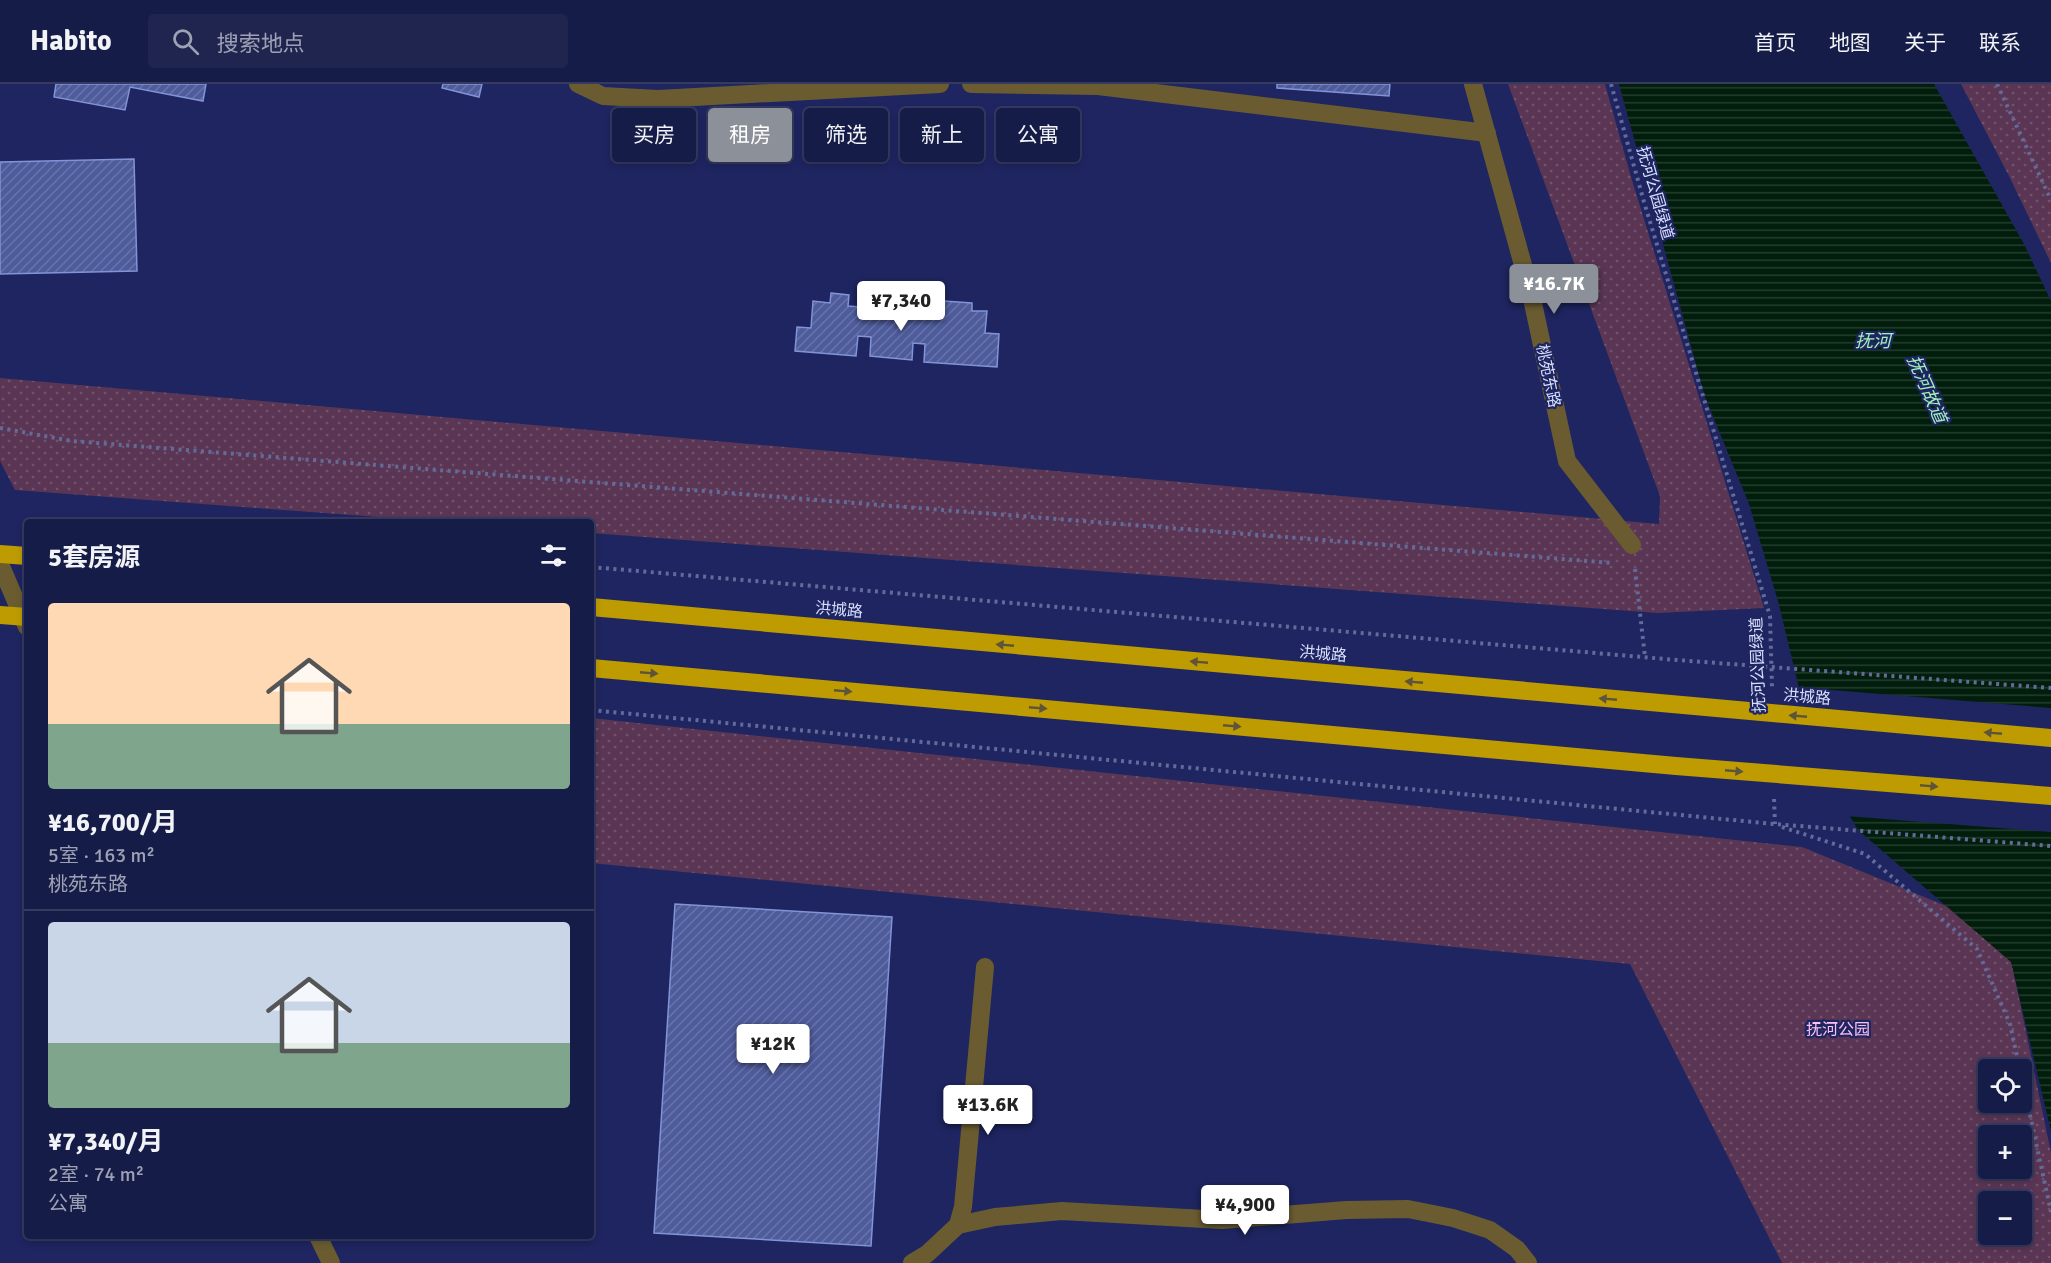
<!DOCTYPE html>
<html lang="zh">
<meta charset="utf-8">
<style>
:root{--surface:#161c48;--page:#1f254f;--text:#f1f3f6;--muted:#9ea1b4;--line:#353a60;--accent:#8c9099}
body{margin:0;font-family:Signika,"Noto Sans SC",sans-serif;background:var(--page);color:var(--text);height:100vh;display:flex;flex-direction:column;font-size:22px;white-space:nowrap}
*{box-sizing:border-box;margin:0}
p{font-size:20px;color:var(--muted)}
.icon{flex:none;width:33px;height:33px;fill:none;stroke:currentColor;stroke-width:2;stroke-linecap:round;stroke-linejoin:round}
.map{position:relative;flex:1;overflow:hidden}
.details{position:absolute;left:24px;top:435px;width:570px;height:720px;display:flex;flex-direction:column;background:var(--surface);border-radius:6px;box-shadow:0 3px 9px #0003,0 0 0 2px var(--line)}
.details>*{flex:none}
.hud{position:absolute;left:612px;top:24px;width:570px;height:54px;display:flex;gap:12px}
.tools{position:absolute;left:1978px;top:975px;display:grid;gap:12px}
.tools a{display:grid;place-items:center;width:54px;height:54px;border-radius:6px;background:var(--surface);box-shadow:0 3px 9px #0003,0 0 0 2px var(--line);font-size:30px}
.price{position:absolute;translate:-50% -51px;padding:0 14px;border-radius:6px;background:#fff;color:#222;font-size:20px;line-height:39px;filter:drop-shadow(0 2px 3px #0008)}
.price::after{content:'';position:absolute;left:50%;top:36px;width:18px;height:14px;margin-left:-9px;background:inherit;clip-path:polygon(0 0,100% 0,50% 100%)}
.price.selected{background:var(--accent);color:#fff}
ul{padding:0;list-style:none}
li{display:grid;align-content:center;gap:12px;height:318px;padding:0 24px}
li+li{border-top:2px solid var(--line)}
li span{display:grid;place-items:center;height:186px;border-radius:6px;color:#555}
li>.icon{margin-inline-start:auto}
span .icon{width:108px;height:108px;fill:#fffc;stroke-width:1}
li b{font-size:26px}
h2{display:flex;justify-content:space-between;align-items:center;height:72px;padding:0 24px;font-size:26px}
.pill{padding:0 21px;border-radius:6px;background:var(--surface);box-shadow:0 3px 9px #0003,0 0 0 2px var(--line);font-size:21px;line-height:54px}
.pill.selected{background:var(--accent);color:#fff}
header{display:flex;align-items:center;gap:36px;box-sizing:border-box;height:84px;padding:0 30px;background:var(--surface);border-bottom:2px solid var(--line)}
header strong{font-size:28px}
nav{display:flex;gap:33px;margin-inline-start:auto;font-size:21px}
.search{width:420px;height:54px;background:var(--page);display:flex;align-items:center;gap:15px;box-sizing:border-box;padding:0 21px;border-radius:6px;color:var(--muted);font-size:22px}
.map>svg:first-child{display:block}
.green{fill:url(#green-dots);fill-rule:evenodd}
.water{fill:url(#water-rules)}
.pier{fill:#1e2560}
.building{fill:url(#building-hatch);stroke:#8293d8;stroke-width:1.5}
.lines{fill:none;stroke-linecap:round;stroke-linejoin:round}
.path{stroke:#636b9b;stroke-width:4;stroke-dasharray:3 4.5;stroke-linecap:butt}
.minor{stroke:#6a5c30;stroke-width:18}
.highway{stroke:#be9b00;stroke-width:18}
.oneway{fill:#5e543a}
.labels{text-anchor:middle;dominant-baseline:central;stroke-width:4.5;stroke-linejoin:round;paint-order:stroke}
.street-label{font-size:16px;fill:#d7dffd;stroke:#1e2560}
.park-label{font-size:16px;fill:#fcc1f1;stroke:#1e2560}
.water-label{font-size:18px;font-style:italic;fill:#a0f2b8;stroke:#1e2560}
</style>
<header>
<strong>Habito</strong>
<div class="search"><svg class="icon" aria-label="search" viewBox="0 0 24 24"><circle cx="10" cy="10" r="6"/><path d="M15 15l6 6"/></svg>搜索地点</div>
<nav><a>首页</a><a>地图</a><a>关于</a><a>联系</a></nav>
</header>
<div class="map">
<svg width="2051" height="1179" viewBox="0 0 2051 1179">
<defs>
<pattern id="green-dots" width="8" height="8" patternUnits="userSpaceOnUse" patternTransform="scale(1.5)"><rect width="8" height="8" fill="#5a3654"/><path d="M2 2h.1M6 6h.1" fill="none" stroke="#71536e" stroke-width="1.8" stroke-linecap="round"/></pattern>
<pattern id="water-rules" width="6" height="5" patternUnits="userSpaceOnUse" patternTransform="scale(1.5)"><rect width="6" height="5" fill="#011d0b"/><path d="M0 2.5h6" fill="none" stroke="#253d2f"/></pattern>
<pattern id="building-hatch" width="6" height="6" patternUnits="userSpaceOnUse" patternTransform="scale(1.5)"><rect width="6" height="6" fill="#4e5c9c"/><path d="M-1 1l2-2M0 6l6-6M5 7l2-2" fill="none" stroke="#6773ab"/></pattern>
</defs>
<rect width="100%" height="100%" fill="#1e2560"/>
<!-- green -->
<path class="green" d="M1508 0H1605L1631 93 1764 524 1657 529 591 449V438H445L15 406 0 377V294L1659 440 1660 412Z
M1961 0H2051V179L2009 92Z
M591 634 1802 763 2005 846 2051 1069V1179H1782L1630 880 591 779ZM1989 986H2022V1018H1989ZM1989 1052H2022V1084H1989ZM1989 1118H2022V1150H1989Z"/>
<!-- water -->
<path class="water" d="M1619 0H1934L2024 160 2051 217V1047L2011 878 1858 746 1816 674 1778 517 1749 420 1705 313Z"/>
<!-- pier -->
<path class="pier" d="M1795 603 2051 624V748L1846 732 1813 675Z"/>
<!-- building -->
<path class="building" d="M56 0H206L203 17 130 3 125 26 54 13Z
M443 0H482L479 13 442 4Z
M1277 0H1390L1389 12 1277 4Z
M134 75 137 187 0 190V78Z
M831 209 849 211 848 222 887 225 888 212 911 214V223L943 225 944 217 972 219V227H987L985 249 999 250 997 283 924 278 925 260 913 259 912 276 870 272 871 253 858 252 856 272 795 267 797 243 811 244 813 217 830 219Z
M675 820 892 833 871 1162 654 1149Z"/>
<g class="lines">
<!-- path -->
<path class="path" d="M1611 0 1644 118 1770 532 1772 603
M1997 0 2051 116
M0 344 72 357 1613 479
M591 483 1677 576 2051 604
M1635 485 1645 573
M591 626 1774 740 2051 762
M1774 715 1775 740
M1782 743 1865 770 1977 865 2010 940 2020 986
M2022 994 2051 1128"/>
<!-- minor -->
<path class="minor" d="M578 0 603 12 658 15 940 0
M971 0 1098 2 1487 49
M1473 0 1531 210 1567 377 1632 461
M0 480 27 543
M958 1141 995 1133 1062 1127 1222 1136 1346 1126 1408 1125 1453 1134 1490 1146 1517 1165 1528 1179
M318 1152 331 1179
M912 1179 927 1170 958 1141 963 1123 985 883"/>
<!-- highway -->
<path class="highway" d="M0 470 27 472
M591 523 2051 654
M0 531 27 533
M591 584 1676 682 2051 712"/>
</g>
<!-- one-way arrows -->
<defs><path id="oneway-solid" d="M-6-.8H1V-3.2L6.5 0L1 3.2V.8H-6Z" transform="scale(1.5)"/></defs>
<g class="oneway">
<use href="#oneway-solid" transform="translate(1005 561) rotate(-175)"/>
<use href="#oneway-solid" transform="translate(1199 578) rotate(-175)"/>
<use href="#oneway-solid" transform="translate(649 589) rotate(5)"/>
<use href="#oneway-solid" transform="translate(1414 598) rotate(-175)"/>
<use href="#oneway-solid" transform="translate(843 607) rotate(5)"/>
<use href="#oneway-solid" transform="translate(1608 615) rotate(-175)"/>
<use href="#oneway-solid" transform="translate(1038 624) rotate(5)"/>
<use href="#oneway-solid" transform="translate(1798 632) rotate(-175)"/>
<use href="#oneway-solid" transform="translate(1232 642) rotate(5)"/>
<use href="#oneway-solid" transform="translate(1993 649) rotate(-175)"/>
<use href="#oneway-solid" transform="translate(1734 687) rotate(5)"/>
<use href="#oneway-solid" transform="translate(1929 702) rotate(5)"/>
</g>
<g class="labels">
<!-- street labels -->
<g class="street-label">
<text transform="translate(1655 109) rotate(74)">抚河公园绿道</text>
<text transform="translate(1548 292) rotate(78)">桃苑东路</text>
<text transform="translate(839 526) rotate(5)">洪城路</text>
<text transform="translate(1323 570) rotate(5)">洪城路</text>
<text transform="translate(1758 581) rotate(-92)">抚河公园绿道</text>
<text transform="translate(1807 613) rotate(5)">洪城路</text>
</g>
<!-- park labels -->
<g class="park-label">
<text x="1838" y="946">抚河公园</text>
</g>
<!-- water labels -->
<g class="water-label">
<text x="1873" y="257">抚河</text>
<text transform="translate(1927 305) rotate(66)">抚河故道</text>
</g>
</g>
</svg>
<div class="tools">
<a><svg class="icon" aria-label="locate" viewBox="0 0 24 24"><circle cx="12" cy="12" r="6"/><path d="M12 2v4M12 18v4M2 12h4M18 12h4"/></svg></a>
<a>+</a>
<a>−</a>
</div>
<b class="price selected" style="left:1554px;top:231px">¥16.7K</b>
<b class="price" style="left:901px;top:248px">¥7,340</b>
<b class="price" style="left:773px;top:991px">¥12K</b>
<b class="price" style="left:988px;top:1052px">¥13.6K</b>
<b class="price" style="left:1245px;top:1152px">¥4,900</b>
<div class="hud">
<a class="pill">买房</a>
<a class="pill selected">租房</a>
<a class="pill">筛选</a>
<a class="pill">新上</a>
<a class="pill">公寓</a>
</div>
<section class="details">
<h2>5套房源<svg class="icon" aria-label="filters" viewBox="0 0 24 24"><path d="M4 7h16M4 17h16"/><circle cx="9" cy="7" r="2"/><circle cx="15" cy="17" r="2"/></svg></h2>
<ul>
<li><span style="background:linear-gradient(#ffd9b3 65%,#7fa58c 0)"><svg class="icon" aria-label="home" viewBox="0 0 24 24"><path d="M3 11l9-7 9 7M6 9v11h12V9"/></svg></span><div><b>¥16,700/月</b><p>5室 · 163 m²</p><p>桃苑东路</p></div></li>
<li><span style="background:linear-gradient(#c9d6e8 65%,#7fa58c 0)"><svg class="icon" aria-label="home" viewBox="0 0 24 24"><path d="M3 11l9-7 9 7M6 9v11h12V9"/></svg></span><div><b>¥7,340/月</b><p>2室 · 74 m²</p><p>公寓</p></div></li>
</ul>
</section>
</div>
